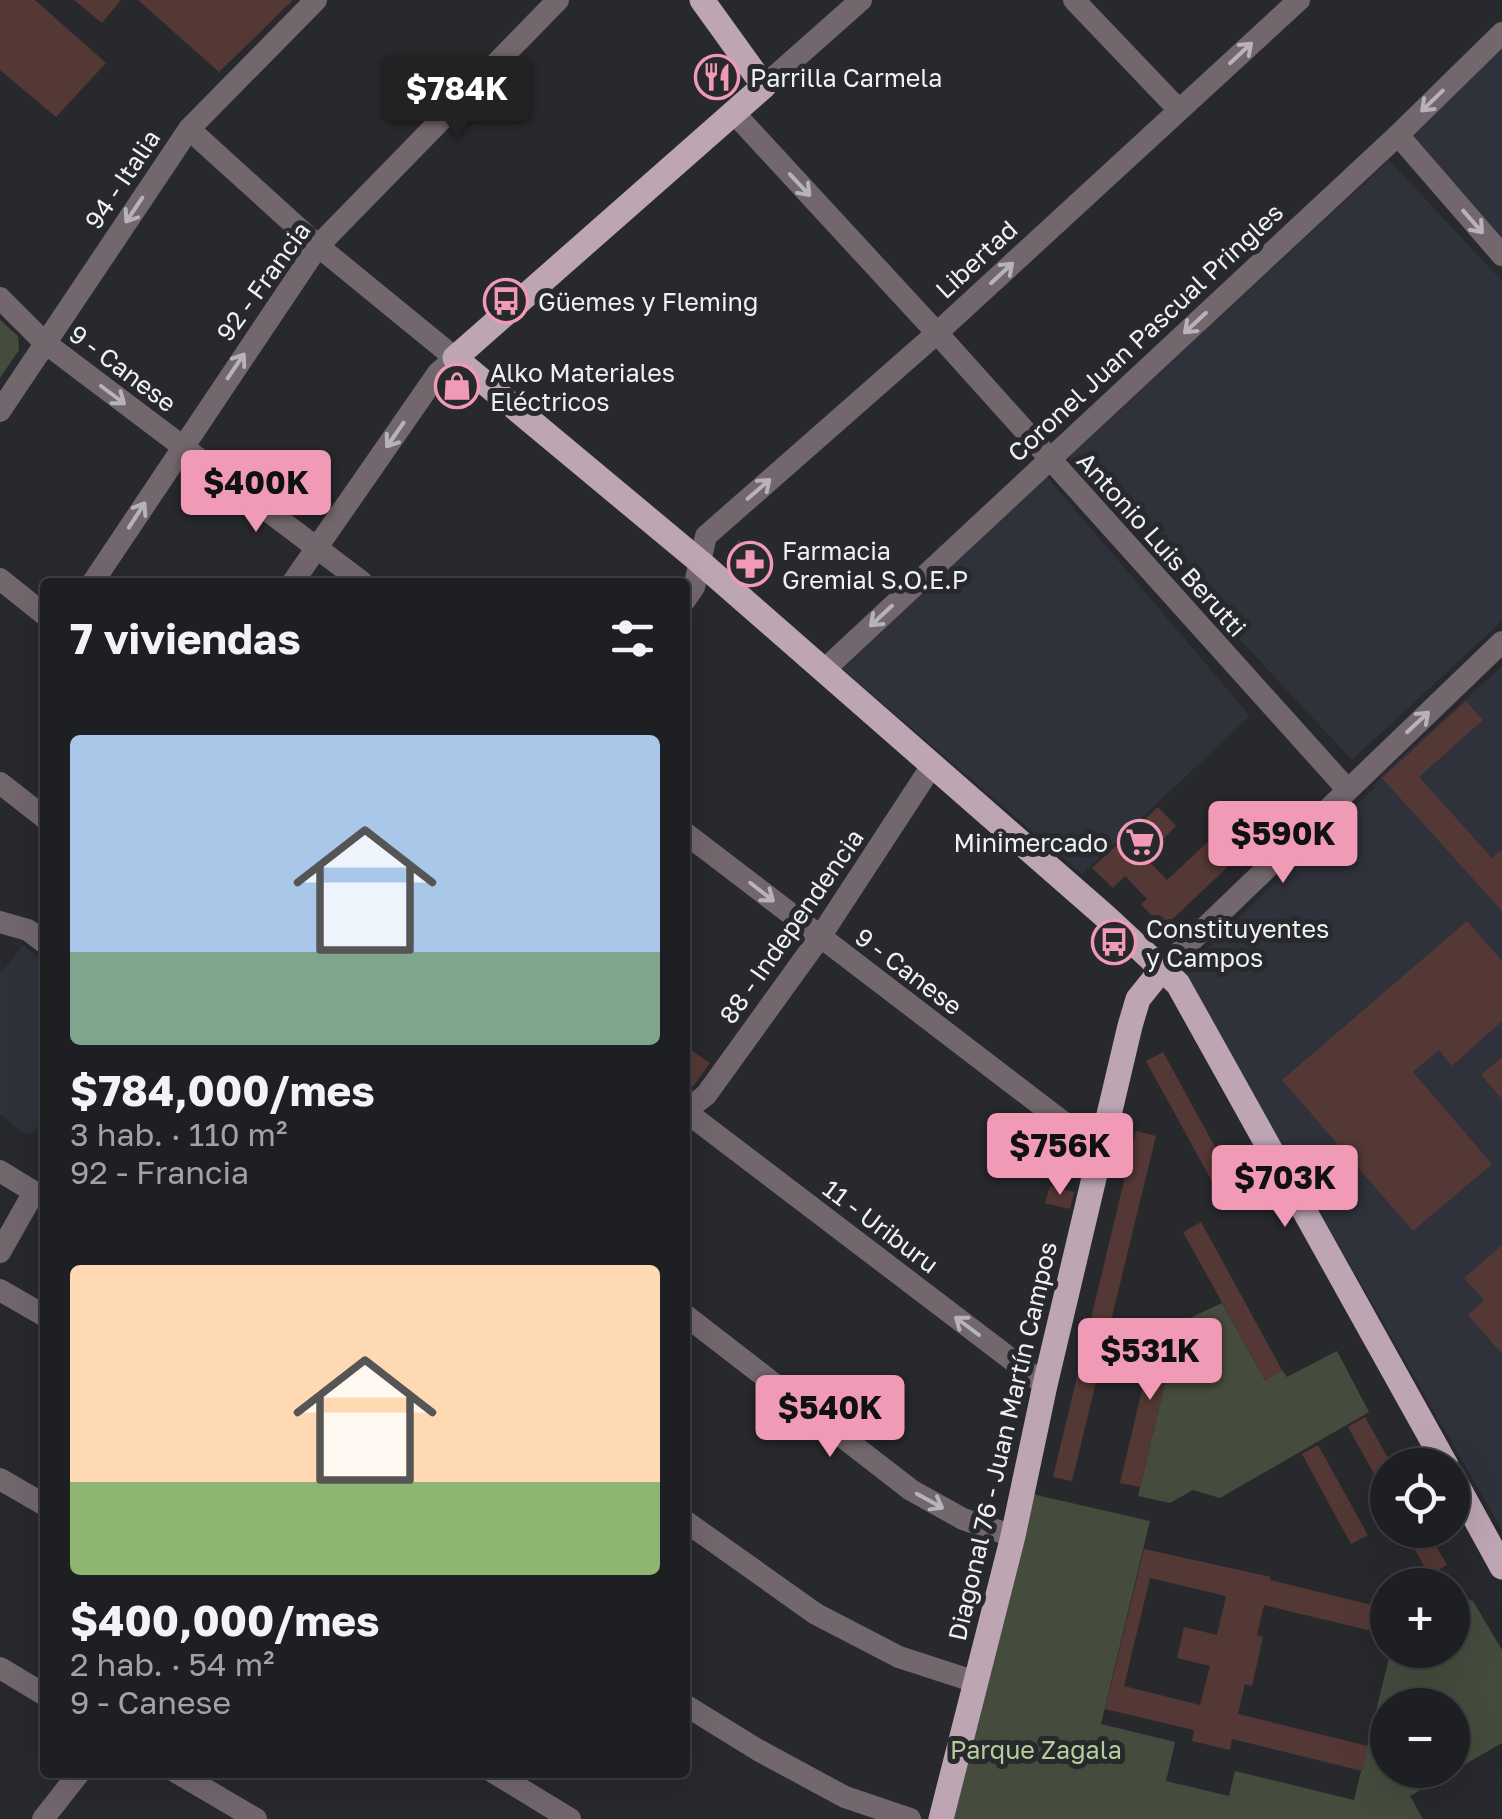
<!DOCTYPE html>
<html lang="es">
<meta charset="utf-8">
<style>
:root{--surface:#1e1f22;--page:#2b2c2f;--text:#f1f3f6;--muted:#a1a2a5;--line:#3c3d40;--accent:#f09ab6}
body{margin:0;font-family:"Golos Text",sans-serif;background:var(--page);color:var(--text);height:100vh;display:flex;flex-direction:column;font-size:38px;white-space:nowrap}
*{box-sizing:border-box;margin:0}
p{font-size:32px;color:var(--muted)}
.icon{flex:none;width:55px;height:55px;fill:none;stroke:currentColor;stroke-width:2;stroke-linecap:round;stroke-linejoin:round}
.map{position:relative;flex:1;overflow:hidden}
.drawer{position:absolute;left:40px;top:578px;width:650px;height:1200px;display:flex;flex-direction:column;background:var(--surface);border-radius:10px;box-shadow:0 10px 40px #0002,0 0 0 2px var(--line)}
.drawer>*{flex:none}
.tools{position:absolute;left:1370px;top:1448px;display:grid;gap:20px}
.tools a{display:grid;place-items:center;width:100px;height:100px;border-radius:50%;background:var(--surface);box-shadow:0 10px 40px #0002,0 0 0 2px var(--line);font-size:50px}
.price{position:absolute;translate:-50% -85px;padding:0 22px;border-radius:10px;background:var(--accent);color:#111;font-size:32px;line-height:65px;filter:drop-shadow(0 2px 5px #0008)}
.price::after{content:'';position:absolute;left:50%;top:60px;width:30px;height:22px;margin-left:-15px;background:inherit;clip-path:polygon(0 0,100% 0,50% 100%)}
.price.selected{background:#222;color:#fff}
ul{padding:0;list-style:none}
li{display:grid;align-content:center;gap:20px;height:530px;padding:0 30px}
li span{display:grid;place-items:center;height:310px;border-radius:10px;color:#555}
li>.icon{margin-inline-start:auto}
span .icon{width:180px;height:180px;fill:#fffc;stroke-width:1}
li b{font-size:42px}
h2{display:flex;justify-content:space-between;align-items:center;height:120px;padding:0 30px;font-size:42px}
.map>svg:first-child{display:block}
.built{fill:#2f313b}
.green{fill:#454c3d;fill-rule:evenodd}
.building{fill:#543835;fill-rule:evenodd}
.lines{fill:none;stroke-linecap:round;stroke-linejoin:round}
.minor{stroke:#73676e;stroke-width:22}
.major{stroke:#bda5b4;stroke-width:25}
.oneway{stroke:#b8b3b8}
.labels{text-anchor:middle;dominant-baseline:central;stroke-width:10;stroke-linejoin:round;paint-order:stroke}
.poi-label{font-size:25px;fill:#f0f1f4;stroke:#28292d;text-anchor:start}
.street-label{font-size:25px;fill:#f0f1f4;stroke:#28292d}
.park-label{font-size:25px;fill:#b6cd9c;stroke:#28292d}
</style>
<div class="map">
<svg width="1502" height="1819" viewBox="0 0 1502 1819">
<rect width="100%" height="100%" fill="#28292d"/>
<!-- built -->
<path class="built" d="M1502 50V240L1407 133Z
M1389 160 1502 281V621L1352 760 1069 457Z
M1045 474 1250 716 1082 874 841 668Z
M1502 666V1530L1182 972 1372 790 1381 776Z
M23 945 45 963V1117L32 1133 24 1134 0 1114V974Z"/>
<!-- green -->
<path class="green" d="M0 320 18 336 19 350 0 378Z
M1222 1303 1265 1380 1282 1370 1287 1377 1337 1351 1369 1412 1220 1498 1193 1490 1170 1503 1138 1496 1179 1323Z
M1032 1494 1150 1521 1101 1724 1175 1742 1166 1781 1229 1796 1235 1771 1354 1800 1391 1650H1452L1453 1595 1473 1601 1502 1650V1743L1410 1796 1423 1819H947ZM1388 1705H1452V1770H1388Z"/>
<!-- building -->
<path class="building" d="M0 0H35L106 63 56 117 0 70Z
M74 0H121L102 23Z
M138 0H293L219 72Z
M739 540 772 573 759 586 728 555Z
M1466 701 1483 720 1419 777 1492 858 1502 850V911L1382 778Z
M1158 807 1176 826 1145 857 1167 880 1213 837 1235 860 1163 928 1141 904 1147 899 1125 876 1113 888 1092 868Z
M1467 921 1502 961V1021L1452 1066 1439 1050 1413 1072 1492 1164 1413 1231 1282 1080Z
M691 1050 710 1063 695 1084 685 1092V1058Z
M1163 1052 1244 1200 1227 1209 1146 1061Z
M1502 1057V1099L1481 1075Z
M1136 1131 1156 1136 1072 1481 1053 1477Z
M1050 1186 1074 1192 1070 1209 1045 1203Z
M1201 1222 1282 1370 1265 1380 1183 1232Z
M1502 1245V1354L1468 1315 1484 1300 1464 1278Z
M1159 1318 1179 1323 1140 1487 1120 1483Z
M1365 1417 1388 1458V1499L1348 1427Z
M1318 1445 1368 1535 1351 1544 1302 1454Z
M1404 1530H1427L1447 1565 1429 1575Z
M1144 1549 1271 1577 1270 1580 1388 1609V1635L1264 1605 1257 1635 1263 1637 1252 1686 1245 1684 1238 1714 1368 1746 1362 1771 1232 1739 1230 1750 1192 1741 1194 1730 1105 1709ZM1150 1578 1226 1596 1217 1635 1184 1627 1177 1658 1210 1666 1200 1705 1124 1686Z"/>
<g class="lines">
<!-- minor -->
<path class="minor" d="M1074 0 1179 110
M764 86 861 0
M734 113 937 333 1347 789
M189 129 318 246 455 358 438 373 293 582
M1398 135 1502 255
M0 298 44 342 362 582
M0 411 189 129 316 0
M0 579 45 615
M93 582 318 246 558 0
M685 600 694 587 706 536 937 333 1299 0
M824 670 1398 135 1502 33
M0 783 45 818
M685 833 1101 1151
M0 922 28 930 45 943
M1163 968 1502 642
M685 1111 1045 1385
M685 1111 706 1095 820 937 933 764
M0 1171 34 1192 45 1193
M0 1252 34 1192
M0 1290 45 1316
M685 1315 911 1490 963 1519 1013 1536
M0 1479 45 1505
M685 1521 816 1614 899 1657 976 1682
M0 1668 45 1695
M685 1705 758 1750 845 1797 910 1819
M176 1772 256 1819
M493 1772 570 1819
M43 1819 80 1772"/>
<!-- major -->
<path class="major" d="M702 0 764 86 455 358 700 562 1106 917 1178 984 1446 1465
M1452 1476 1502 1567
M941 1819 1013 1536 1045 1385 1130 1026 1138 999 1163 968"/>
</g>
<!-- one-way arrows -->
<defs><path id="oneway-shaft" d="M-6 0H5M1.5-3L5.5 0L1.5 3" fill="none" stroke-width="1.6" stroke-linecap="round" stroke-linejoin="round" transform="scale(2.5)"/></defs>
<g class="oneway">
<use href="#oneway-shaft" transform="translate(1241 53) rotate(-43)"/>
<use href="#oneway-shaft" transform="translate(1432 101) rotate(136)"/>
<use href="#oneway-shaft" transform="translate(800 185) rotate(47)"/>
<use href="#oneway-shaft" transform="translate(134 210) rotate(124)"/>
<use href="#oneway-shaft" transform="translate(1473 222) rotate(49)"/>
<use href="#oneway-shaft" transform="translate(1002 273) rotate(-43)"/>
<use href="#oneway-shaft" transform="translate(1195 323) rotate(137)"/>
<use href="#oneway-shaft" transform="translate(236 366) rotate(-56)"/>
<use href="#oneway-shaft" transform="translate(113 395) rotate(37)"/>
<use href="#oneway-shaft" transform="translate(395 435) rotate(125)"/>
<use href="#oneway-shaft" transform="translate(759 489) rotate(-41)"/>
<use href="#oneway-shaft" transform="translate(137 515) rotate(-57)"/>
<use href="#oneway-shaft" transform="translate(881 616) rotate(137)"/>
<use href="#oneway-shaft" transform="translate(1418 722) rotate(-43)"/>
<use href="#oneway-shaft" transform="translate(762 892) rotate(38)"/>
<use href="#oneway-shaft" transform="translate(967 1326) rotate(-143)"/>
<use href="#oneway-shaft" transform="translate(930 1501) rotate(29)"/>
</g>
<!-- icons -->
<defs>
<symbol id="restaurant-ring" viewBox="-11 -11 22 22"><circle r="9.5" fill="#28292d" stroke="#f09ab6" stroke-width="1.5"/><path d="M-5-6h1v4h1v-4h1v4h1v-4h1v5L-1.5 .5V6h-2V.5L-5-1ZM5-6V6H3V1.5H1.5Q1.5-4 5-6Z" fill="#f09ab6"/></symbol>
<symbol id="bus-ring" viewBox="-11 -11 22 22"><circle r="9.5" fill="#28292d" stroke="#f09ab6" stroke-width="1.5"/><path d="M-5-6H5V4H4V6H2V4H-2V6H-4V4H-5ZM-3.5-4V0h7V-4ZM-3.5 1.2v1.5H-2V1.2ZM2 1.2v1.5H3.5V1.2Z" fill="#f09ab6"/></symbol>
<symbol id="shop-ring" viewBox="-11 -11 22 22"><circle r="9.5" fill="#28292d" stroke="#f09ab6" stroke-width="1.5"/><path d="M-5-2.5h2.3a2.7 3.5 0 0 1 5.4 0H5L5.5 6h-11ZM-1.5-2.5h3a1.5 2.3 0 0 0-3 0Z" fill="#f09ab6"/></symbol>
<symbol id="pharmacy-ring" viewBox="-11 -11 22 22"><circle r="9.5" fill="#28292d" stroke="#f09ab6" stroke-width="1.5"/><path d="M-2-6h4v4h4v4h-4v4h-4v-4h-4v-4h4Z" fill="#f09ab6"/></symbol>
<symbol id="supermarket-ring" viewBox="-11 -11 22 22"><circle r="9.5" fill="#28292d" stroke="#f09ab6" stroke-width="1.5"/><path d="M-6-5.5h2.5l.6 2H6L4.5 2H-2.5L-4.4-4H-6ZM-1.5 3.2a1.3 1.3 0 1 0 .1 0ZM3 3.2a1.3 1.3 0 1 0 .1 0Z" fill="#f09ab6"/></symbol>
</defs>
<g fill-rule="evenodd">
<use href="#restaurant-ring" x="692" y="52" width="50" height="50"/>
<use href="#bus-ring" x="481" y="276" width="50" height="50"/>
<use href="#shop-ring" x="432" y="361" width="50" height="50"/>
<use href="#pharmacy-ring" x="725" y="539" width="50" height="50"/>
<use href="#supermarket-ring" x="1115" y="817" width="50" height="50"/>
<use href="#bus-ring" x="1089" y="917" width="50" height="50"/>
</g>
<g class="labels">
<!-- poi labels -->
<g class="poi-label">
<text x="750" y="77">Parrilla Carmela</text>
<text x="538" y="301">Güemes y Fleming</text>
<text x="490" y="372">Alko Materiales<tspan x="490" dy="29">Eléctricos</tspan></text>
<text x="782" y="550">Farmacia<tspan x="782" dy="29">Gremial S.O.E.P</tspan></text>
<text x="1108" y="842" text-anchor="end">Minimercado</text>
<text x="1146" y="928">Constituyentes<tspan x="1146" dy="29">y Campos</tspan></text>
</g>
<!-- street labels -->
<g class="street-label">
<text transform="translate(122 179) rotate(-56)">94 - Italia</text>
<text transform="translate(976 259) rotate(-43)">Libertad</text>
<text transform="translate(263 281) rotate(-54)">92 - Francia</text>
<text transform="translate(1145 332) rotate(-43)">Coronel Juan Pascual Pringles</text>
<text transform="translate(123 368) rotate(37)">9 - Canese</text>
<text transform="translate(1162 544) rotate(48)">Antonio Luis Berutti</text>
<text transform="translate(791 926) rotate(-55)">88 - Independencia</text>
<text transform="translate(909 971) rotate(37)">9 - Canese</text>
<text transform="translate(881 1226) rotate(37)">11 - Uriburu</text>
<text transform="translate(1002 1441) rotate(-77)">Diagonal 76 - Juan Martín Campos</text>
</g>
<!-- park labels -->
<g class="park-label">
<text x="1036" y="1749">Parque Zagala</text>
</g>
</g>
</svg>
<div class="tools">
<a><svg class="icon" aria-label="locate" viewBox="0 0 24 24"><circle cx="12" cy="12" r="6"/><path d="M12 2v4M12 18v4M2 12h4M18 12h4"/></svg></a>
<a>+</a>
<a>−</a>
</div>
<b class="price selected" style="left:457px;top:141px">$784K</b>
<b class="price" style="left:256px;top:535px">$400K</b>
<b class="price" style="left:1283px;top:886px">$590K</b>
<b class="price" style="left:1060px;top:1198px">$756K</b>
<b class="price" style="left:1285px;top:1230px">$703K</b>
<b class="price" style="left:1150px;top:1403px">$531K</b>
<b class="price" style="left:830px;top:1460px">$540K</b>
<section class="drawer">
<h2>7 viviendas<svg class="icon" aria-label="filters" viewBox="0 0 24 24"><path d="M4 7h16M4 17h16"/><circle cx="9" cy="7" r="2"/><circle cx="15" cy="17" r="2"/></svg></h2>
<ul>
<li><span style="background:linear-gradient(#a9c7e8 70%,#7fa58c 0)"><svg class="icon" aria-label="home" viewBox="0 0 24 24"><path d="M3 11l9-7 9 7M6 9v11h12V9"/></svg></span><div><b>$784,000/mes</b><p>3 hab. · 110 m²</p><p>92 - Francia</p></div></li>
<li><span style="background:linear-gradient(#ffd9b3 70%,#8fb573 0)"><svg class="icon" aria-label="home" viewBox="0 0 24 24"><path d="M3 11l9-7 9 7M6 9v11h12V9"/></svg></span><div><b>$400,000/mes</b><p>2 hab. · 54 m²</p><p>9 - Canese</p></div></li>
</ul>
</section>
</div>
